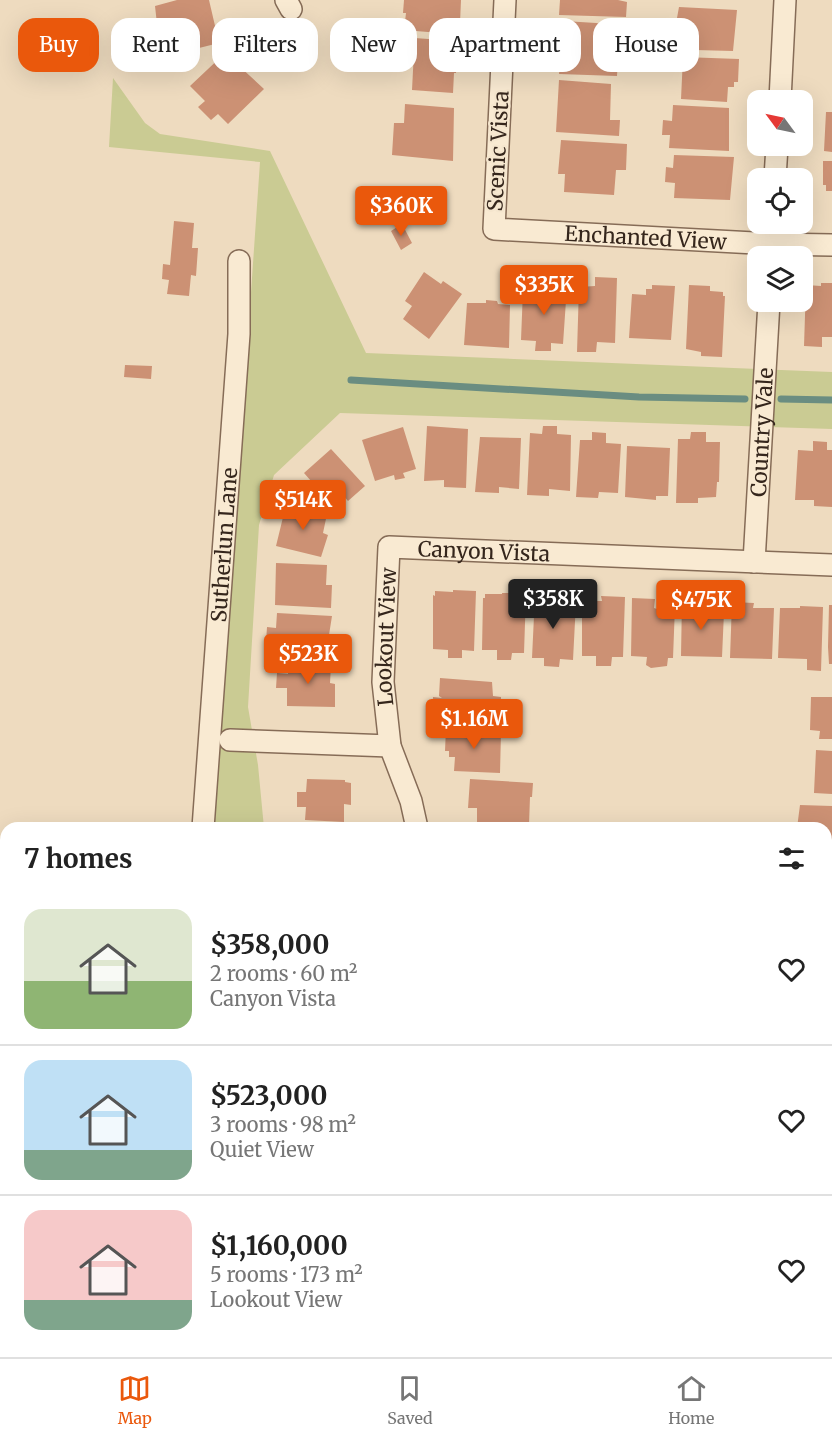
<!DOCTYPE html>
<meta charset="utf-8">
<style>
:root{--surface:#fff;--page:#f2f2f2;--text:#222;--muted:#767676;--line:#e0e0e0;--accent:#ea580c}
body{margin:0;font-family:Merriweather,serif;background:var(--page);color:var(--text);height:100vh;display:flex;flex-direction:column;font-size:22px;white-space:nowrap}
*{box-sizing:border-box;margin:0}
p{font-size:20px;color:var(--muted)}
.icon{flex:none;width:33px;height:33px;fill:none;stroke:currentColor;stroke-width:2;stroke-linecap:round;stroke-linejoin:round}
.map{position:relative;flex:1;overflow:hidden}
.panel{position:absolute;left:0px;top:822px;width:832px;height:536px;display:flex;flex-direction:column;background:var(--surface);border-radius:18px 18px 0 0;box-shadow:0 6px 24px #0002}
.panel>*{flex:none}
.guide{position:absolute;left:18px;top:18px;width:796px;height:54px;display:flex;gap:12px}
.needle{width:39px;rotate:303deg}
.tools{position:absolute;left:747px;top:90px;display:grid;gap:12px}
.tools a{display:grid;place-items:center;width:66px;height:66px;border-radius:12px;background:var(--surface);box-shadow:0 6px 24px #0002;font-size:30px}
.price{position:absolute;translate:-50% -51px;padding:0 14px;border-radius:6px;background:var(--accent);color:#fff;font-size:20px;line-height:39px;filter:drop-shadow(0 2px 3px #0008)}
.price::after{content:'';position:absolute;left:50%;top:36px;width:18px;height:14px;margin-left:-9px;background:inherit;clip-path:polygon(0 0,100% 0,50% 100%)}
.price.current{background:#222;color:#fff}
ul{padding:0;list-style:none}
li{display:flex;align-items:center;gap:18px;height:150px;padding:0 24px}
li+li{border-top:2px solid var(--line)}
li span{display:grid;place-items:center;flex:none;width:168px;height:120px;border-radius:18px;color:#555}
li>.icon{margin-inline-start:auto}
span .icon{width:72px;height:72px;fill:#fffc;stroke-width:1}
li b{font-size:26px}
h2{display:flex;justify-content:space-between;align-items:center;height:72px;padding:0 24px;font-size:26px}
.pill{padding:0 21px;border-radius:18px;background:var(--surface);box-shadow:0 6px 24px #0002;font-size:21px;line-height:54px}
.pill.current{background:var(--accent);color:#fff}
.tab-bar{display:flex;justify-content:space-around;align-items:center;height:84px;border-top:2px solid var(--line);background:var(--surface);font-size:16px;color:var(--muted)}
.tab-bar a{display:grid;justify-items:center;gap:3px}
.tab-bar .current{color:var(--accent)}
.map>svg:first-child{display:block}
.green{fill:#cacb93}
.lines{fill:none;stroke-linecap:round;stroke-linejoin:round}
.stream{stroke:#6a8d81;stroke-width:7}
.building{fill:#cc9174}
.minor-casing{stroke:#866c57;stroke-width:24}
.secondary-casing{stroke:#684d3b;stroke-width:32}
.minor{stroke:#f9ead2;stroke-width:21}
.secondary{stroke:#f9ead2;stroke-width:28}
.labels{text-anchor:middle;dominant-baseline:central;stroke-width:4.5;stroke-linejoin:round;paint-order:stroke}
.street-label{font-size:21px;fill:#35261c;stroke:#f5e6ce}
</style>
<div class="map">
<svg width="832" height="1357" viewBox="0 0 832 1357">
<rect width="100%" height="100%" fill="#eedbbf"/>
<!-- green -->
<path class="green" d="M113 78 145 123 160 134 270 151 366 353 832 372V429L340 413 274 475 259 525 248 707 258 765 264 828H214L260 162 109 147Z"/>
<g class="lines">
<!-- stream -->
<path class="stream" d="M351 380 639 397 745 399
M781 399 832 400"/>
</g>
<!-- building -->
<path class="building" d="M177 0H209L219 43 167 56 166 54 157 57 153 41 163 39 159 23 157 24 155 6Z
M404 0H461L460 23 453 22 452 34 404 30 406 13H403Z
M560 0H618L627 2 626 17 559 15Z
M679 7 737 10 733 51 695 50 678 48V44L668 43 669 18H677Z
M564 21 612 24 610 59H618L617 76 559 74Z
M400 37 457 41 456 73H454L453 93 412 90 414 51 400 50Z
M225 53 264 89 228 124 218 114 211 120 198 107 205 101 190 86Z
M683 57 739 59 738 82H734V87H728L727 102 681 99Z
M559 80 611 84 610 120H620L619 136 556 132Z
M405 104 454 108 453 161 392 155 394 123H404Z
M673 105 729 108V151L669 148 670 135H662L663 120 672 121Z
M826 112H832V152L824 151Z
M561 140 627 144 626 170H616L614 195 564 192 565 174H558Z
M674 155 734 157 730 200 674 198 675 183 665 182 666 167 673 168Z
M823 161H832V191H826V185H823Z
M174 221 194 223 192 248H198L196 276 191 275 189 296 167 294 169 280 162 279 163 264 170 265Z
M402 224 412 243 401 250 391 231Z
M424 272 441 284 443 281 462 294 429 339 403 319 412 306 405 301Z
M595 277 617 278 615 343 597 342 596 352H577L579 287 595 286Z
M821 283H832V337H822V347L804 346 806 285 821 286Z
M543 284 567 286 563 344 551 343V351H535L536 341 521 340 523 290H543Z
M652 285 675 286 671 340 629 338 632 294 646 295V289H652Z
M689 285 710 286V291L723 292V296H725L722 357 701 356V352L686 349Z
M486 300 497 301 498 304 510 305 509 348 464 345 467 303H486Z
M125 365 152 366 151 379 124 377Z
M427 426 468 429 466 488 444 487V480L424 481Z
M543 426H557V434L571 435 570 491 549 489V496L527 495 530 433 542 434Z
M403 427 416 469 403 473 405 478 395 480 394 475 375 481 362 440Z
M592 432 606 433V443L621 444 618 493 599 492 598 498 576 497 580 440H592Z
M691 432H706V442H720L719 482H717L716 497 698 498V503H676L678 439H690Z
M480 437 521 438 519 489 499 487V493L475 492Z
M813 441 827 442V450H832V507L814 506V500H795L798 450 813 451Z
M627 446 670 448 668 496H656V500L625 497Z
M331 449 365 486 348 501 342 494 337 498 339 501 333 506 304 473Z
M286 505 327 514 323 533 328 535 321 557 276 546Z
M276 563 327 565 326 585H332L331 608 275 605Z
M453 590 476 591 474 651 462 650V658H448V650L433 649V595L435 596V591L453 592Z
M502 593H526L524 653H512L511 660H497V650H482L483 598H485V594H502Z
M535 595 559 596 558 602H576L573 660 560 659 559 667 544 666V658H532Z
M601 596 625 597 623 657H612L611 666H596V656H582V601H602Z
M632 598 655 599 654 608 657 609V605L675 606 673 658H668L667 666 651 668 646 665 647 657 631 656Z
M682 600 705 601 704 611 724 612 722 657 681 656Z
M732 602 754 603 753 608H774L772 659 730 658Z
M829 605H832V664H829L828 647Z
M800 606 823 607 821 671 807 670V659L778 658 780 608H800Z
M277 613 332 616 329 635 338 636 336 657 275 655 276 642H266L267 627 276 628Z
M288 663 331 665 330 683 335 684V707L287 706V688H276L277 673 288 674Z
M440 678 492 682 493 696 501 697V712H493L492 722 490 723 432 721 433 697 442 698 439 696Z
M811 697H832V739H819L820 731 810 730Z
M446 728 501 732 500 773 454 771 455 757H449V751H445Z
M816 750 832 751V794L814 793Z
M307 779 345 780V782L351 783V805L344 804V822L305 820 306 807H297V792H306Z
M470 779 533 783 532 797H530L529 825 477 822V808H468Z
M800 805 832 806V848H826V828H797Z
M826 859H832V902H826Z
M826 911H832V952H826Z
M832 962V1015L826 1019V967Z
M0 1203H6V1254L2 1253 0 1250Z
M826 1264H832V1307L826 1305Z
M107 1352H137L118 1357H108Z
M205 1352H274V1357H204Z"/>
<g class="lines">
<defs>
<g id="minor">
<path d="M286 0 291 9"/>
<path id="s1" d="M505 0 494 229 772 244 832 245"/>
<path d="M780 100 785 0"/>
<path d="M775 178 777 146"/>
<path d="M771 256 773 224"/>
<path id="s2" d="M754 562 769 302"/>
<path d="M230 740 390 746"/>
<path id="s3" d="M203 828 239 334V261"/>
<path id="s4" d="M417 828 411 801 390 746 383 682 389 547 832 565"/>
<path d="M0 1316H6"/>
<path d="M680 1352 832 1357"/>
<path d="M47 1357V1352"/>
<path d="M342 1357V1352"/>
</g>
<path id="secondary" d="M0 1111H6
M826 1147H832"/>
</defs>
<!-- minor casing -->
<use href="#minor" class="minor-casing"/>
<!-- secondary casing -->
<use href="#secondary" class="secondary-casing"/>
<!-- minor -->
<use href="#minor" class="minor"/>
<!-- secondary -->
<use href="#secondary" class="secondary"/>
</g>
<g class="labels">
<!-- street labels -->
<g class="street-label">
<text transform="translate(498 151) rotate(-87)">Scenic Vista</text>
<text stroke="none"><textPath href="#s1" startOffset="381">Enchanted View</textPath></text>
<text stroke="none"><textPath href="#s2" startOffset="130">Country Vale</textPath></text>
<text stroke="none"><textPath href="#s3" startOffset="284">Sutherlun Lane</textPath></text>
<text stroke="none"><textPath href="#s4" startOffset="381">Canyon Vista</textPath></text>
<text stroke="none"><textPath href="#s4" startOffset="196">Lookout View</textPath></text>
</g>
</g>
</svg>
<div class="tools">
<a><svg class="needle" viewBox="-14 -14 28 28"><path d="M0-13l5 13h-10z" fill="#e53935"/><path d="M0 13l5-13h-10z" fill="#767676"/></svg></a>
<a><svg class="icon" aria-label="locate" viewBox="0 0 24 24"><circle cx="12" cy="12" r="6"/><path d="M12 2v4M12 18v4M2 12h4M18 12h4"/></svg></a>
<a><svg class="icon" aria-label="layers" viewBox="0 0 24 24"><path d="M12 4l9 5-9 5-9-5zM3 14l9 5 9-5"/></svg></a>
</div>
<b class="price" style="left:401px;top:237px">$360K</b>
<b class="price" style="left:544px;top:316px">$335K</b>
<b class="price" style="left:303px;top:531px">$514K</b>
<b class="price current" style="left:553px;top:630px">$358K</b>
<b class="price" style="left:701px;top:631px">$475K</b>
<b class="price" style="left:308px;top:685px">$523K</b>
<b class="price" style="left:474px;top:750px">$1.16M</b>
<div class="guide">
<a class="pill current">Buy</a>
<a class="pill">Rent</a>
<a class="pill">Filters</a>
<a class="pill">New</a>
<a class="pill">Apartment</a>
<a class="pill">House</a>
</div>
<section class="panel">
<h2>7 homes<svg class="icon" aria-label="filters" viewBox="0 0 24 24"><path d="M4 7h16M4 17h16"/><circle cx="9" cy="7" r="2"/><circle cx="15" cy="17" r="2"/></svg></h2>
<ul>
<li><span style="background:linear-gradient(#dfe7d0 60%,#8fb573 0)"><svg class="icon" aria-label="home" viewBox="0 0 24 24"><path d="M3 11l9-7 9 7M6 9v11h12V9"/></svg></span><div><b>$358,000</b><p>2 rooms · 60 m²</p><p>Canyon Vista</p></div><svg class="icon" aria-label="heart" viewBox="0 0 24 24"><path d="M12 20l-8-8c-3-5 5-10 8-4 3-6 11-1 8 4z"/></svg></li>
<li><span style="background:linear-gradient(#bfe0f5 75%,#7fa58c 0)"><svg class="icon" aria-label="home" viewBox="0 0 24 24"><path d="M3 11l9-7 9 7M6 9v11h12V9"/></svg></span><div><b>$523,000</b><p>3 rooms · 98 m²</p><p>Quiet View</p></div><svg class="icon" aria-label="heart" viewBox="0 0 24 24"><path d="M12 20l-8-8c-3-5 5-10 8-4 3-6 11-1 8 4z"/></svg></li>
<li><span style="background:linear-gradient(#f6c9c9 75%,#7fa58c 0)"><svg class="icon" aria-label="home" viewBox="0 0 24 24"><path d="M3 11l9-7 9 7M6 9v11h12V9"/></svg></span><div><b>$1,160,000</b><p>5 rooms · 173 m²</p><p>Lookout View</p></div><svg class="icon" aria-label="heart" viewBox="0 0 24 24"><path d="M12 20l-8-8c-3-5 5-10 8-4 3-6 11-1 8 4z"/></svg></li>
</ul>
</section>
</div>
<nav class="tab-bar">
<a class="current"><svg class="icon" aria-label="map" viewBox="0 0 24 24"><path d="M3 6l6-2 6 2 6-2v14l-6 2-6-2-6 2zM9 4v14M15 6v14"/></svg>Map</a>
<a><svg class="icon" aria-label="saved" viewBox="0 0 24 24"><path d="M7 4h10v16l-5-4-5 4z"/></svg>Saved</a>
<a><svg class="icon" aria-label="home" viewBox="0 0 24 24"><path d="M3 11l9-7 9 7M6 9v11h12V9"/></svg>Home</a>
</nav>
